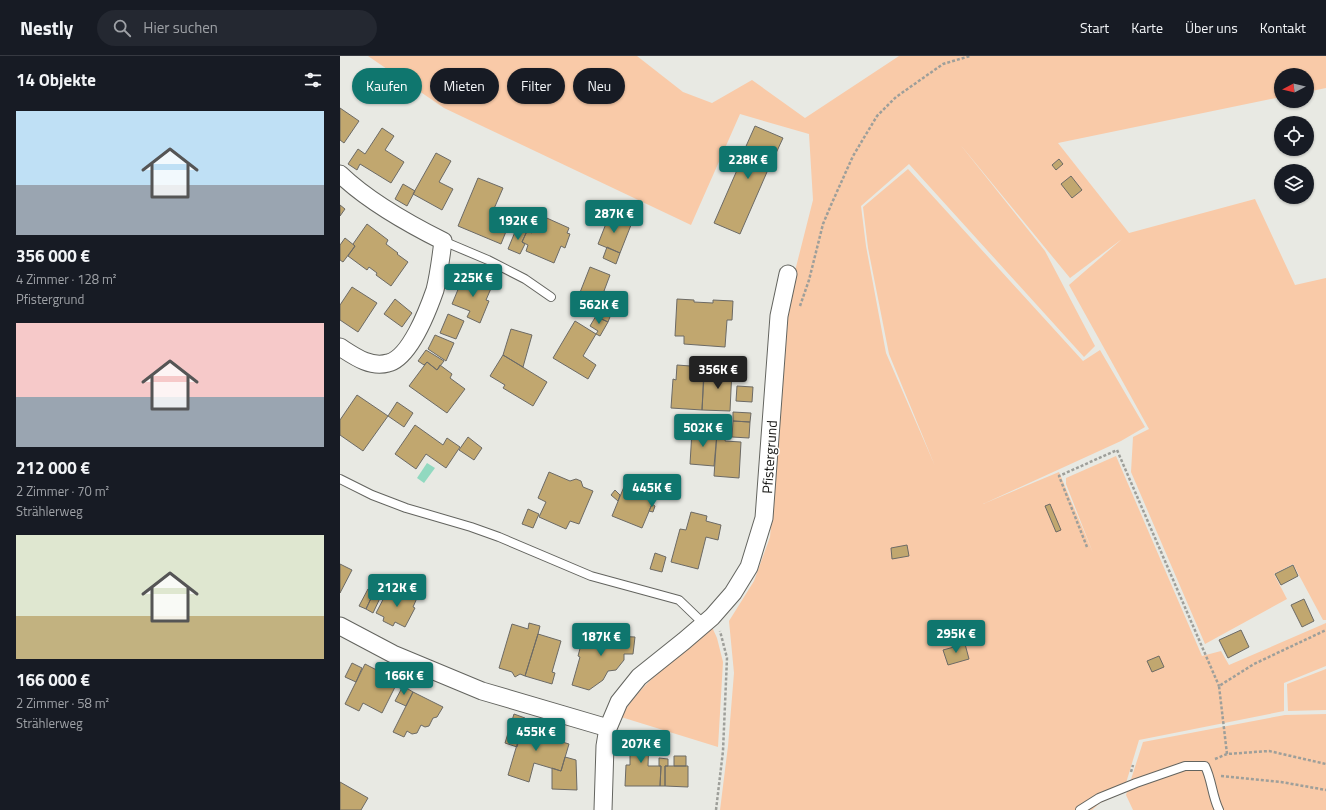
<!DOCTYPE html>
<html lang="de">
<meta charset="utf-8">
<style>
:root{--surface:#171b24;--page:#242831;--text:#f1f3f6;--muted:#9ea1a6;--line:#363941;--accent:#0f766e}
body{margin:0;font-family:"Titillium Web",sans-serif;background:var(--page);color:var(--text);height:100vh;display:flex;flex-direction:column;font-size:15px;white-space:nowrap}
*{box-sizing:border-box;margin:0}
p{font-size:13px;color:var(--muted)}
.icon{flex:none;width:22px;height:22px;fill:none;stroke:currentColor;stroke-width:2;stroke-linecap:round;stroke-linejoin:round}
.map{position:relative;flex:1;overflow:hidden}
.sheet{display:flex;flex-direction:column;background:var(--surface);width:340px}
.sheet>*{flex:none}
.guide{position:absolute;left:12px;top:12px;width:380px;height:36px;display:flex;gap:8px}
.needle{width:26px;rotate:263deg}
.controls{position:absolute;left:934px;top:12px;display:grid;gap:8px}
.controls a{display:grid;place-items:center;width:40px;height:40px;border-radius:50%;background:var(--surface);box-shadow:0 1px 3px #0004;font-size:20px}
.price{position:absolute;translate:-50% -34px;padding:0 9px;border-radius:4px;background:var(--accent);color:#fff;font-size:13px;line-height:26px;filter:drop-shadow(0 1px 2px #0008)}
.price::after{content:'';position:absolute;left:50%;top:24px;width:12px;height:9px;margin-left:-6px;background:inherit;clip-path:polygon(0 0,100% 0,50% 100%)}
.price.selected{background:#222;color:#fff}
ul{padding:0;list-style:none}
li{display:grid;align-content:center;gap:8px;height:212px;padding:0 16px}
li span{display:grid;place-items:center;height:124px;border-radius:0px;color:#555}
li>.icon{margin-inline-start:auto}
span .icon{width:72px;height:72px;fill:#fffc;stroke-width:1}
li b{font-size:17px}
h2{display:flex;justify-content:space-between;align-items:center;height:48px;padding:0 16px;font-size:17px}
.pill{padding:0 14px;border-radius:18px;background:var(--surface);box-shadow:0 1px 3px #0004;font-size:14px;line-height:36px}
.pill.selected{background:var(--accent);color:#fff}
header{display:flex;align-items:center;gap:24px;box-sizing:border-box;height:56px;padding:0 20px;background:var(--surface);border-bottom:1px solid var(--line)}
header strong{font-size:19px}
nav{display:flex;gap:22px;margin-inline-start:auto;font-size:14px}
.search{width:280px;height:36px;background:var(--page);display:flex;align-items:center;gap:10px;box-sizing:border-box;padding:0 14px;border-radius:22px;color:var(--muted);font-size:15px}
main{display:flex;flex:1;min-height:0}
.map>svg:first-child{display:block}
.green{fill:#f9caa8}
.water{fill:#91d9c0}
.building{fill:#c1a76f;stroke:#6c6a65}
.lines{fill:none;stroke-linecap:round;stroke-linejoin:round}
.lane-casing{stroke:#63645f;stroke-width:10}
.street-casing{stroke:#63645f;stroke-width:19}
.path{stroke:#9e9f9a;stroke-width:2.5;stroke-dasharray:3 2;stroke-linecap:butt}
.lane{stroke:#fff;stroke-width:8}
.street{stroke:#fff;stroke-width:17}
.labels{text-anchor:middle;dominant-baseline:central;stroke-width:3;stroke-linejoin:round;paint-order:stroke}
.street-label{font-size:14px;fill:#121210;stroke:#fffffe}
</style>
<header>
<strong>Nestly</strong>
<div class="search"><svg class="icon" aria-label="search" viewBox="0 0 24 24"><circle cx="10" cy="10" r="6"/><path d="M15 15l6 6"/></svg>Hier suchen</div>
<nav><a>Start</a><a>Karte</a><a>Über uns</a><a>Kontakt</a></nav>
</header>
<main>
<section class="sheet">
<h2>14 Objekte<svg class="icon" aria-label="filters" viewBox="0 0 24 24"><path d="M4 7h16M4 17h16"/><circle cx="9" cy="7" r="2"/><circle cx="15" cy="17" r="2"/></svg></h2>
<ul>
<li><span style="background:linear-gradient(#bfe0f5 60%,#9aa5b1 0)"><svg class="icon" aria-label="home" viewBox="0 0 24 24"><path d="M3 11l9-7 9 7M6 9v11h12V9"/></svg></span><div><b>356 000 €</b><p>4 Zimmer · 128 m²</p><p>Pfistergrund</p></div></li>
<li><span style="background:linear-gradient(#f6c9c9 60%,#9aa5b1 0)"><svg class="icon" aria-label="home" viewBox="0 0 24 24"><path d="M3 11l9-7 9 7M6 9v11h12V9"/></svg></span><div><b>212 000 €</b><p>2 Zimmer · 70 m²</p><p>Strählerweg</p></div></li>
<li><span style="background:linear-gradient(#dfe7d0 65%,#c2b280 0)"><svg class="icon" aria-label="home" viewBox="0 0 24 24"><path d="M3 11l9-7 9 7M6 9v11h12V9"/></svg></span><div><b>166 000 €</b><p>2 Zimmer · 58 m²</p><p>Strählerweg</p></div></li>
</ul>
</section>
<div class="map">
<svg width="986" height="754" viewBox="0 0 986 754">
<rect width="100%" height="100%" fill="#e8e9e3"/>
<!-- green -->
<path class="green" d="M28 0H297L343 36 372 47 412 24 465 62 559 0H986V32L967 36V19H941V41L718 87 789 177 915 143 955 229 986 222V564H983L953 508 934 518 947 543 865 588 791 416 793 381 809 373 729 229 782 183 730 222 619 87 705 195 755 290 744 301 569 108 521 150 526 190 546 297 595 410 549 298 528 192 523 151 568 113 743 305 760 294 805 371 781 385 643 448 719 416 753 497 726 428V422L776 400 862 600 881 595 889 609 986 567V610L944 627V655L799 684 783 737 760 747 752 754H380L388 690 394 617 389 565 414 525 430 481 450 240 454 219 473 144 469 78 400 58 351 169 104 52Z
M372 571 377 582 383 606 378 691 281 661C300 627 342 597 372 571Z
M986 613V654L948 655 947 628Z
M986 658V754H793L786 739 803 686 945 659Z"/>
<!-- water -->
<path class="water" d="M87 407 95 412 84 427 77 422Z"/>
<!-- building -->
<path class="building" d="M0 52 19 65 4 87 0 84Z
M415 70 443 82 431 108 426 105 422 113 427 116 400 178 374 167 401 105 406 107 409 100 403 97Z
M42 72 54 80 45 94 64 106 51 127 20 108 17 114 8 108 18 93 25 98Z
M96 97 111 105 99 126 113 133 102 154 73 138Z
M719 103 723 108 716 114 712 109Z
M731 120 742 134 732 142 721 128Z
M138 122 163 132 153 155 171 163 161 188 118 170Z
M63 128 75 135 67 150 55 143Z
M0 149 5 153 0 160Z
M200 159 229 172 227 177 230 178 225 192 221 190 214 207 186 195 188 189 182 186 187 175 192 177Z
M269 160 291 169 280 197 258 188Z
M27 168 48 184 46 188 58 197 57 198 68 206 51 230 36 219 37 217 29 211 27 214 8 200 15 190 13 188Z
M177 171 187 175 182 186 185 188 180 198 168 193Z
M5 182 15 190 3 206 0 204V189Z
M267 191 280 197 276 208 263 202Z
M250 211 270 219 264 235 278 241 273 253 239 239Z
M124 219 152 230 146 244 149 245 140 267 127 261 130 255 112 248Z
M12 231 37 247 18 276 0 264V249Z
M55 243 72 257 62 271 44 258Z
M337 243 354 244V246L373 247V244L393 245 392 264H387L385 291 344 288V280H335Z
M257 247 273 253 268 266 252 259Z
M108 258 124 265 116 283 100 277Z
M256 260 268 266 260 280 256 278 258 275 250 270Z
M235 265 256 278 243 300 256 309 248 323 213 302Z
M171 273 192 279 183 311 163 299Z
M95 279 114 287 106 305 88 293Z
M86 294 104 305 97 314 87 306 84 309 78 305Z
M163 299 207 326 193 350 163 332 165 329 150 320Z
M87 306 97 314 100 309 112 318 110 322 125 333 107 357 69 330Z
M337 309 364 311 362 354 331 352 333 323 336 324Z
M371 312 392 313 390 355 362 354 364 320H370Z
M397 330 413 331 412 346 396 345Z
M17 339 48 360 23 395 0 379V364Z
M57 346 73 357 64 371 48 360Z
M393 356 411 357 410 366 393 365Z
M393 365 410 366 409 382 392 381Z
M75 369 103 389 107 382 120 391 106 412 86 398 76 413 55 398Z
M352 375 377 377 374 410 350 408Z
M377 377H386L385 385 401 386 399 422 374 420Z
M128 381 142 392 134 404 119 394Z
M209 416 230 425 236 423 241 425 243 431 253 435 239 468 230 465 226 473 199 461 206 446 198 442Z
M288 421 318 434 302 472 272 460Z
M275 434 280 439 278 445 271 439Z
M312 448 315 450 313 456 309 455Z
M710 448 721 474 716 476 705 450Z
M188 453 199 458 193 472 182 468Z
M351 456 367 460 366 465 381 469 378 484 366 481 358 513 331 506 340 473 346 474Z
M567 489 569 500 552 503 551 492Z
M315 497 326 501 322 516 310 513Z
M0 508 12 514 0 537Z
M953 509 958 520 941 529 935 518Z
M28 533 34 536 26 553 19 550Z
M59 533 77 542 73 551 75 552 65 571 55 566 53 570 43 565 44 561 36 557 47 536 55 541Z
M34 536 41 540 33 557 26 553Z
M964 543 974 565 962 571 951 549Z
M189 567 200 570 198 578 185 620 180 618 175 621 172 616 159 612 172 568 188 573Z
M248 574 273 576 272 580 295 581 293 598H284V604L276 614 268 615 263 624 249 634 232 629 240 601 238 600 242 585 245 586Z
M901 574 909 591 888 602 879 584Z
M198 578 221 585 212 616 215 617 212 628 185 620Z
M625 588 629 603 608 609 603 594Z
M819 600 824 611 812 616 807 605Z
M12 607 22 612 16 626 5 621Z
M25 608 58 625 42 657 23 647 19 655 5 648Z
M63 630 73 636 66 650 55 645Z
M73 636 103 651 97 661 93 662 89 670 85 671 81 669 77 677 72 678 67 675 64 681 53 676Z
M174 658 185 662 177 691 165 687Z
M184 665 204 671 202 680 229 688 221 715 194 707 189 726 168 719Z
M290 678 309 679 308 710H321L320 730H285L286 709H290Z
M334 700H346V710H334Z
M225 701 236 704 237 734 212 733V712L221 715Z
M319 702 328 703V710H325V730H320L321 710H319Z
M325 710H348V731L325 730Z
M0 726 28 742 21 754H0Z"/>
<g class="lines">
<defs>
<path id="lane" d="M103 185 148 204 185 223 211 241
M0 423 32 439 66 452 131 471 159 481 251 520 339 544 364 568
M740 754 759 742 796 727 845 710H865C872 724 872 740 879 754"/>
<path id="street" d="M0 118C28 145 69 168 103 185 101 201 99 218 95 234 88 254 70 302 48 307 30 312 14 300 0 291
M0 570 53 598 142 635 268 672
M263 754 265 690 268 672 279 646 299 621 344 585 372 561 393 537 409 511 424 462 439 260 448 218"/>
</defs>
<!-- lane casing -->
<use href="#lane" class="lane-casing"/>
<!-- street casing -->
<use href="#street" class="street-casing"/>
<!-- path -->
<path class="path" d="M460 250 469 224 483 168 491 149 513 100 537 60 556 41 603 8 630 0
M747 491 719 420 777 394 879 630
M887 698 879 630 914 608 986 574
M875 703 887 698 929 695 986 708
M791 716 793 709
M881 720 941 726 986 734
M376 754 383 695 387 602 380 575"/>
<!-- lane -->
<use href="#lane" class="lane"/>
<!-- street -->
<use href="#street" class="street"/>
</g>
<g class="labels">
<!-- street labels -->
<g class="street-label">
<text transform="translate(429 401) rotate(-86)">Pfistergrund</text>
</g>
</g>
</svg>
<div class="controls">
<a><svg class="needle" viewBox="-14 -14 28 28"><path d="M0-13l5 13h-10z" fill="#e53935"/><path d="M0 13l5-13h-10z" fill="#9ea1a6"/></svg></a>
<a><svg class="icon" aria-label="locate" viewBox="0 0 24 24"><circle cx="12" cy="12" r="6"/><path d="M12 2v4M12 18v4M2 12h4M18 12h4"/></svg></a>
<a><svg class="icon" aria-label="layers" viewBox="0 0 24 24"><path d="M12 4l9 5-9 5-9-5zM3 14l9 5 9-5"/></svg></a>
</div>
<b class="price" style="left:408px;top:124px">228K €</b>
<b class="price" style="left:274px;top:178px">287K €</b>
<b class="price" style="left:178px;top:185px">192K €</b>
<b class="price" style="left:133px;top:242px">225K €</b>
<b class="price" style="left:259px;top:269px">562K €</b>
<b class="price selected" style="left:378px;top:334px">356K €</b>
<b class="price" style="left:363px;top:392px">502K €</b>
<b class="price" style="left:312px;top:452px">445K €</b>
<b class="price" style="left:57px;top:552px">212K €</b>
<b class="price" style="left:616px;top:598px">295K €</b>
<b class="price" style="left:261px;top:601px">187K €</b>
<b class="price" style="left:64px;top:640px">166K €</b>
<b class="price" style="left:196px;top:696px">455K €</b>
<b class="price" style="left:301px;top:708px">207K €</b>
<div class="guide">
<a class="pill selected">Kaufen</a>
<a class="pill">Mieten</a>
<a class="pill">Filter</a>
<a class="pill">Neu</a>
</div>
</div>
</main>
